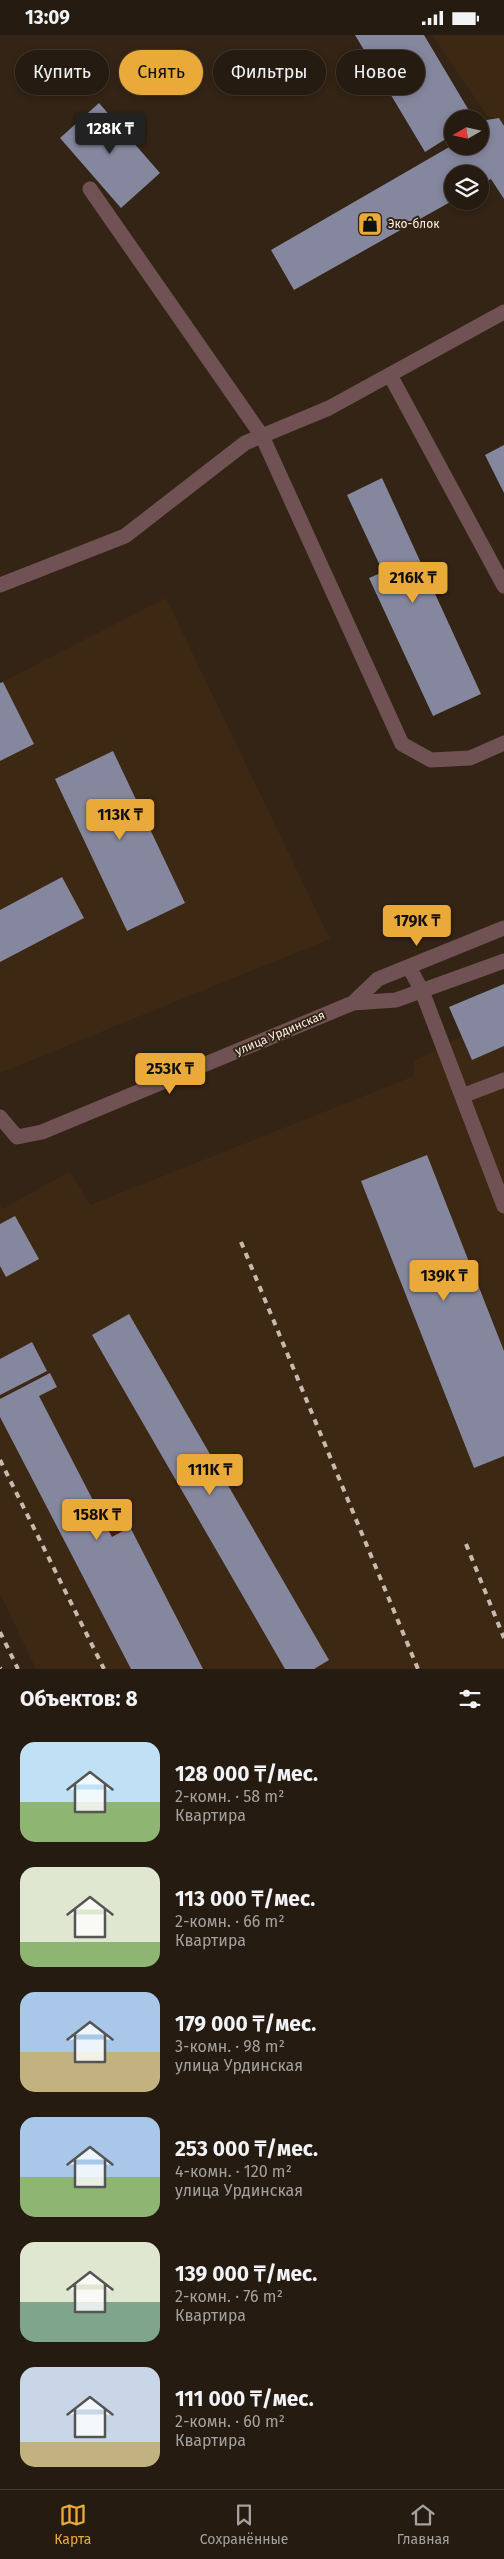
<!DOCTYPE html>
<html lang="ru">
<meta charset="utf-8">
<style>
:root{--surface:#261b10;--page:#32281e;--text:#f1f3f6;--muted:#a4a19f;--line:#423930;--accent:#eaaa39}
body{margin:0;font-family:"Fira Sans",sans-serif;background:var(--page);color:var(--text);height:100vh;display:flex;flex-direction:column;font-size:19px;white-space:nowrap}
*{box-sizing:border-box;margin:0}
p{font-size:16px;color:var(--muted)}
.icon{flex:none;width:28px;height:28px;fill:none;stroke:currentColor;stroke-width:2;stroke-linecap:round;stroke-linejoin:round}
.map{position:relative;height:1634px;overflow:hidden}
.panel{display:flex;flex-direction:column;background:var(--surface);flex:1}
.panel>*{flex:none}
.banner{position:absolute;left:15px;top:15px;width:475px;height:45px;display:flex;gap:10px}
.needle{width:32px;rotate:261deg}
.buttons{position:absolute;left:444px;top:75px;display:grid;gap:10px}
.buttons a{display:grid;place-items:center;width:45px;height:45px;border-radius:50%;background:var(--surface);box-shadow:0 2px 8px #0003,0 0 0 1px var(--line);font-size:25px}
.price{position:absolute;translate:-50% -42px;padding:0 11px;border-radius:5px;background:var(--accent);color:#111;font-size:16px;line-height:32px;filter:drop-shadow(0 1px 2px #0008)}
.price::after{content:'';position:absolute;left:50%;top:30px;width:15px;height:11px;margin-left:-8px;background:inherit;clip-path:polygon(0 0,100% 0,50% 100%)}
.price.on{background:#222;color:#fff}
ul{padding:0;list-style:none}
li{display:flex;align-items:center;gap:15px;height:125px;padding:0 20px}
li span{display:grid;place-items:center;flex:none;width:140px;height:100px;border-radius:15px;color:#555}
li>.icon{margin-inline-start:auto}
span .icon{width:60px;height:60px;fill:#fffc;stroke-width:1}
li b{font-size:21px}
h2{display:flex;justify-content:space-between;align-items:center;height:60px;padding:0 20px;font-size:21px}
.chip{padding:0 18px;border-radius:22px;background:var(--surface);box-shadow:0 2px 8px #0003,0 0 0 1px var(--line);font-size:18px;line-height:45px}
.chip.on{background:var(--accent);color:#111}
.status{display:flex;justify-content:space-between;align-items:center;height:35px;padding:0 25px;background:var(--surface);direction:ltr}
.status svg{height:14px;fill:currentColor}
.tabs{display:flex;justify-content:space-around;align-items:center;height:70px;border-top:1px solid var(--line);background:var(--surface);font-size:14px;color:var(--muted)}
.tabs a{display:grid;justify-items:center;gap:2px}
.tabs .on{color:var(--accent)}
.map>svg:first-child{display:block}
.built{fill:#3d2814}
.building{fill:#85879e}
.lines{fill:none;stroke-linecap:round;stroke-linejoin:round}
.minor{stroke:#705254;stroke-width:15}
.rail{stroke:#c7bbb0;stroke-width:4;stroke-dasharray:6 6;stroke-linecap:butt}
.labels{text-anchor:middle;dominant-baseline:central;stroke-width:4;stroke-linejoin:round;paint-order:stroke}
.poi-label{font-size:12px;fill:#faefe5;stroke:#332415;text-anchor:start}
.street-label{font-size:12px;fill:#faefe5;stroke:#332415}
</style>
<div class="status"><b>13:09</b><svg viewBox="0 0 49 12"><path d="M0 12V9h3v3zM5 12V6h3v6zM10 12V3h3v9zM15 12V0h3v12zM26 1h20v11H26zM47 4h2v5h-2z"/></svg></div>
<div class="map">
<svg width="504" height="1634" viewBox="0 0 504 1634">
<rect width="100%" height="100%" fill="#332415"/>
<!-- built -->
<path class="built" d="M432 0H504V90L499 83 488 82Z
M166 563 330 904 0 1038V648Z
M504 949V1634H36L0 1559V1170L3 1174 70 1136 90 1170 414 1041V1026L462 1001 449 972Z"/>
<!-- building -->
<path class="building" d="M355 0H424L474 84H452V100L425 117Z
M99 68 160 138 121 173 60 103Z
M499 83 504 91V164L491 144 480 150V139H452V166L294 255 271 215 451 111H480V86Z
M504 410V458L485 420Z
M382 443 481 659 433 681 369 543 383 537 347 460Z
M3 647 34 709 0 726V648Z
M113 716 185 868 127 896 55 744Z
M62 842 84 883 0 927V875Z
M504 949V1011L472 1025 449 972Z
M427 1120 504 1316V1421L474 1433 361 1146Z
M15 1181 39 1224 6 1242 0 1231V1189Z
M129 1279 329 1625 314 1634H285L92 1300Z
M32 1307 47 1336 0 1360V1324Z
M50 1338 57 1352 39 1361 112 1502 130 1492 203 1634H131L0 1382V1364Z"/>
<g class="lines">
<!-- minor -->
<path class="minor" d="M90 154 262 401 402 709 431 725 470 723 504 708
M390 340 504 551
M0 550 125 501 245 408 329 373 504 277
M409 932 422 956 462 1061 504 1045
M353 968 396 965 504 926
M462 1061 504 1171
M0 1082 17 1102 42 1097 353 968 378 944 504 893"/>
<!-- rail -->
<path class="rail" d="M241 1207 418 1634
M0 1425 104 1634
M466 1509 504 1603
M0 1597 18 1634
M0 1633 1 1634"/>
</g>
<!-- icons -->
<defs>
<symbol id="shop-square" viewBox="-11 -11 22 22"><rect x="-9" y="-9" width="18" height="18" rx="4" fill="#eaaa39" stroke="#332415"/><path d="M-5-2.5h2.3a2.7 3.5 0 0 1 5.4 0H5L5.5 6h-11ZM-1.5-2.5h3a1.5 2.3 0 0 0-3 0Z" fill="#111"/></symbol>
</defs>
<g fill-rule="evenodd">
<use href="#shop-square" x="356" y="175" width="28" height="28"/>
</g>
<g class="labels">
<!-- poi labels -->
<g class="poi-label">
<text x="388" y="189">Эко-блок</text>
</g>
<!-- street labels -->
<g class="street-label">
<text transform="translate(280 998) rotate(-23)">улица Урдинская</text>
</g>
</g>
</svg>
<div class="buttons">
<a><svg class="needle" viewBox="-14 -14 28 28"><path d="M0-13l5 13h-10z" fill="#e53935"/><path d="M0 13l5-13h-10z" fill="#a4a19f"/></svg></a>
<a><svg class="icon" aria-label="layers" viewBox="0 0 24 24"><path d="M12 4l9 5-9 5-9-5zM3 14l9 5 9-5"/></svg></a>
</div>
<b class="price on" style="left:110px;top:120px">128K ₸</b>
<b class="price" style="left:413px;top:569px">216K ₸</b>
<b class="price" style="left:120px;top:806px">113K ₸</b>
<b class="price" style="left:417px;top:912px">179K ₸</b>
<b class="price" style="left:170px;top:1060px">253K ₸</b>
<b class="price" style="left:444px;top:1267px">139K ₸</b>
<b class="price" style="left:210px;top:1461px">111K ₸</b>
<b class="price" style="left:97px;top:1506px">158K ₸</b>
<div class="banner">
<a class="chip">Купить</a>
<a class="chip on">Снять</a>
<a class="chip">Фильтры</a>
<a class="chip">Новое</a>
</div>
</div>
<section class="panel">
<h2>Объектов: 8<svg class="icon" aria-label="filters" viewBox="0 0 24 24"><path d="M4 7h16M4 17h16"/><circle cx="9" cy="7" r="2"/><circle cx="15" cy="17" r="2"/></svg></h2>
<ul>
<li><span style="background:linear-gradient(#bfe0f5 60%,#8fb573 0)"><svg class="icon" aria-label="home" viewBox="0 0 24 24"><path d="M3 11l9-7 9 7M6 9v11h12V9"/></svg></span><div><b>128 000 ₸/мес.</b><p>2-комн. · 58 m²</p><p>Квартира</p></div></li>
<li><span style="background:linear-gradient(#dfe7d0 75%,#8fb573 0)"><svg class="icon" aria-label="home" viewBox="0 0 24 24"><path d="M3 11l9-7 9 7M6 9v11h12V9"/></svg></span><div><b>113 000 ₸/мес.</b><p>2-комн. · 66 m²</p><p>Квартира</p></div></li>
<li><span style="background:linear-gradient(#a9c7e8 60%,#c2b280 0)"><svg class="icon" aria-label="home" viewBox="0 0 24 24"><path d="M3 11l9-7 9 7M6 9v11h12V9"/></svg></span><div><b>179 000 ₸/мес.</b><p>3-комн. · 98 m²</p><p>улица Урдинская</p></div></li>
<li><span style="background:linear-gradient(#a9c7e8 60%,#8fb573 0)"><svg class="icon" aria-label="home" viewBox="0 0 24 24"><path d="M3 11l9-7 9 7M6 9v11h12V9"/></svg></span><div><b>253 000 ₸/мес.</b><p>4-комн. · 120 m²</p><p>улица Урдинская</p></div></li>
<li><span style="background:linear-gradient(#dfe7d0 60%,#7fa58c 0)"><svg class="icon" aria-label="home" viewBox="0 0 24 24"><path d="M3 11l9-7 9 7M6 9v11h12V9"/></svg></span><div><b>139 000 ₸/мес.</b><p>2-комн. · 76 m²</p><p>Квартира</p></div></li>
<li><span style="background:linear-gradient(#c9d6e8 75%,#c2b280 0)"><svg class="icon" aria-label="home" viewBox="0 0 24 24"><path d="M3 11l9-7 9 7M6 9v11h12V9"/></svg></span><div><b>111 000 ₸/мес.</b><p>2-комн. · 60 m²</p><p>Квартира</p></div></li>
</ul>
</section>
<nav class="tabs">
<a class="on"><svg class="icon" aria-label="map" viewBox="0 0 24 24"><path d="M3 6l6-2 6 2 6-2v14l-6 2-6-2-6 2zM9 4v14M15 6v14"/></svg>Карта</a>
<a><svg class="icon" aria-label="saved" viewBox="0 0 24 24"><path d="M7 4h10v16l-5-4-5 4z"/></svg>Сохранённые</a>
<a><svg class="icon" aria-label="home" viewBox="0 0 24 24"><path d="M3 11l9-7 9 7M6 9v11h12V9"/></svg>Главная</a>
</nav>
